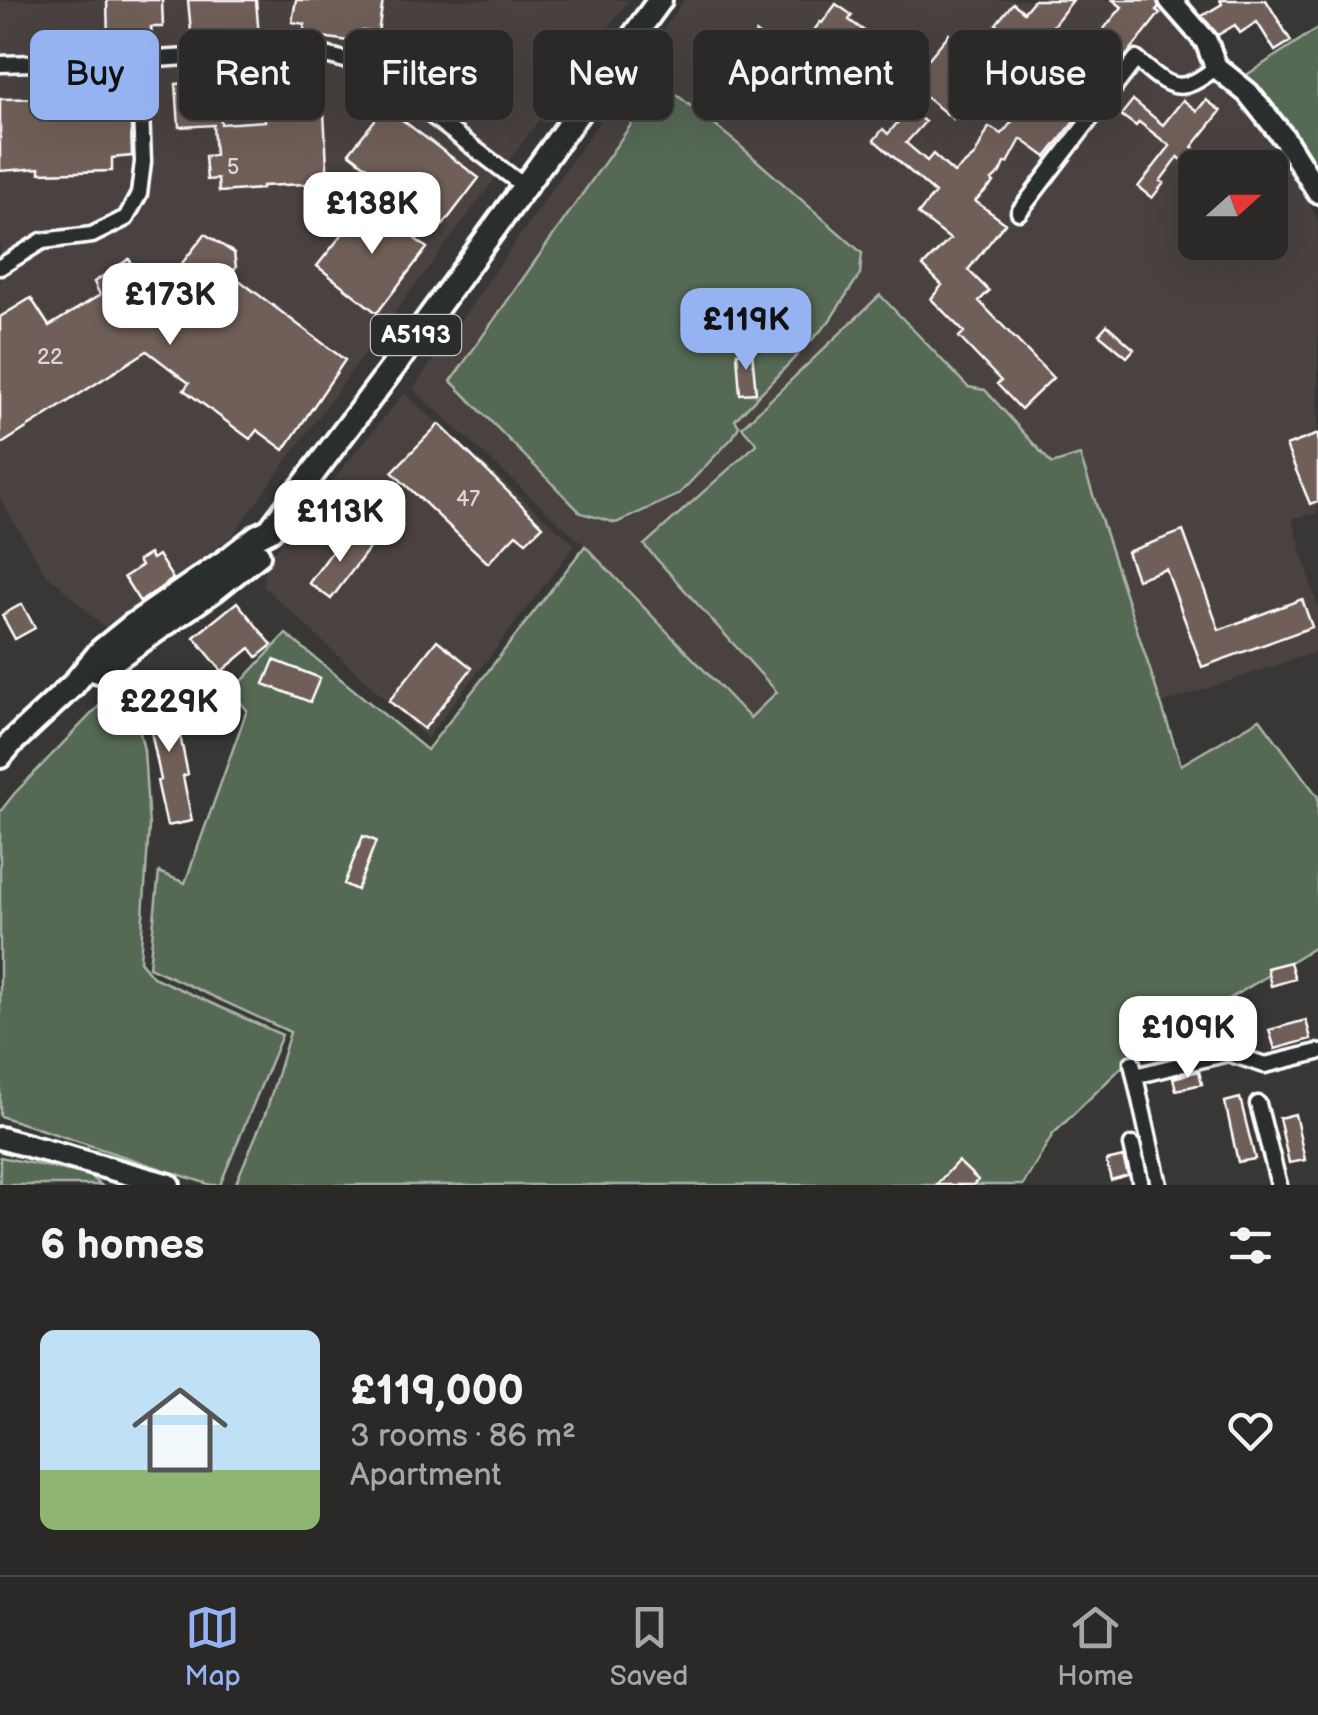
<!DOCTYPE html>
<meta charset="utf-8">
<style>
:root{--surface:#2a2928;--page:#363534;--text:#f1f3f6;--muted:#a5a6a8;--line:#464545;--accent:#95b2f1}
body{margin:0;font-family:"Balsamiq Sans",sans-serif;background:var(--page);color:var(--text);height:100vh;display:flex;flex-direction:column;font-size:38px;white-space:nowrap}
*{box-sizing:border-box;margin:0}
p{font-size:32px;color:var(--muted)}
.icon{flex:none;width:55px;height:55px;fill:none;stroke:currentColor;stroke-width:2;stroke-linecap:round;stroke-linejoin:round}
.map{position:relative;height:1185px;overflow:hidden}
.details{display:flex;flex-direction:column;background:var(--surface);flex:1}
.details>*{flex:none}
.guide{position:absolute;left:30px;top:30px;width:1260px;height:90px;display:flex;gap:20px}
.needle{width:65px;rotate:69deg}
.fabs{position:absolute;left:1178px;top:150px;display:grid;gap:20px}
.fabs a{display:grid;place-items:center;width:110px;height:110px;border-radius:15px;background:var(--surface);box-shadow:0 10px 40px #0002,0 0 0 2px var(--line);font-size:50px}
.price{position:absolute;translate:-50% -85px;padding:0 22px;border-radius:20px;background:#fff;color:#222;font-size:32px;line-height:65px;filter:drop-shadow(0 2px 5px #0008)}
.price::after{content:'';position:absolute;left:50%;top:60px;width:30px;height:22px;margin-left:-15px;background:inherit;clip-path:polygon(0 0,100% 0,50% 100%)}
.price.active{background:var(--accent);color:#111}
ul{padding:0;list-style:none}
li{display:flex;align-items:center;gap:30px;height:250px;padding:0 40px}
li+li{border-top:2px solid var(--line)}
li span{display:grid;place-items:center;flex:none;width:280px;height:200px;border-radius:15px;color:#555}
li>.icon{margin-inline-start:auto}
span .icon{width:120px;height:120px;fill:#fffc;stroke-width:1}
li b{font-size:42px}
h2{display:flex;justify-content:space-between;align-items:center;height:120px;padding:0 40px;font-size:42px}
.pill{padding:0 35px;border-radius:15px;background:var(--surface);box-shadow:0 10px 40px #0002,0 0 0 2px var(--line);font-size:35px;line-height:90px}
.pill.active{background:var(--accent);color:#111}
.dock{display:flex;justify-content:space-around;align-items:center;height:140px;border-top:2px solid var(--line);background:var(--surface);font-size:28px;color:var(--muted)}
.dock a{display:grid;justify-items:center;gap:5px}
.dock .active{color:var(--accent)}
.map>svg:first-child{display:block}
.built{fill:#494340;fill-rule:evenodd}
.green{fill:#566954;stroke:#aab4aa;stroke-width:2.5}
.building{fill:#705e58;stroke:#fff;stroke-width:2.5}
.lines{fill:none;stroke-linecap:round;stroke-linejoin:round}
.minor-casing{stroke:#fff;stroke-width:21}
.secondary-casing{stroke:#fff;stroke-width:28}
.primary-casing{stroke:#fff;stroke-width:30}
.minor{stroke:#2a2d2e;stroke-width:14}
.secondary{stroke:#2a2d2e;stroke-width:20}
.primary{stroke:#2a2d2e;stroke-width:22}
.labels{text-anchor:middle;dominant-baseline:central;stroke-width:10;stroke-linejoin:round;paint-order:stroke}
.number-label{font-size:22px;fill:#dbd7d5}
.shield{fill:#2a2d2e;stroke:#bfc0c0;stroke-width:2.5}
.shield-label{font-size:25px;font-weight:bold;fill:#fff}
</style>
<div class="map">
<svg width="1318" height="1185" viewBox="0 0 1318 1185">
<rect width="100%" height="100%" fill="#383736"/>
<filter id="ink" filterUnits="userSpaceOnUse"><feTurbulence type="fractalNoise" baseFrequency=".01" numOctaves="2"/><feDisplacementMap in="SourceGraphic" scale="20" xChannelSelector="R" yChannelSelector="G"/><feConvolveMatrix kernelMatrix="1 2 1 2 8 2 1 2 1" color-interpolation-filters="sRGB"/></filter>
<g filter="url(#ink)">
<!-- built -->
<path class="built" d="M0 0H629L375 339 232 536 107 630 43 570 0 499Z
M684 0H1160L1191 36 1290 165 1318 221V513L1292 518 1318 608V651L1161 704 931 924 585 546 413 389ZM1195 168H1270V242H1195Z
M404 393 575 545 427 738 263 586 265 563Z"/>
<!-- green -->
<path class="green" d="M1318 28V181L1245 76Z
M661 82 738 144 862 253 860 274 828 323 735 420 739 426 733 437 678 495 616 523 581 513 451 381Z
M880 295 968 387 985 390 1052 464 1080 455 1181 765 1260 719 1318 797V945L1129 1060 1053 1134 1023 1185H235L266 1112 290 1032 149 967 159 872 185 883 247 710 232 692 286 634 427 750 585 546 750 718 777 692 644 545 757 444 742 427Z
M127 677 144 750 149 827 140 961 153 977 282 1035 220 1185H211L0 1116V812L14 794Z
M0 1157 89 1175 101 1185H0Z"/>
<!-- building -->
<path class="building" d="M107 0H162L163 27H151L152 39 108 41Z
M188 0H256L259 37 192 42Z
M296 0H383L378 33 363 31 361 43 303 34 305 24 292 22Z
M1034 0H1073L1044 37 1048 40 1036 55 996 24 1013 3 1024 12Z
M1113 0H1157L1159 7 1156 10 1160 13 1046 157 1021 139 1008 163H1005L1001 172 992 180 994 182 975 201 1005 223 968 270 989 291 979 301 1053 378 1021 409 997 384 1001 381 959 337 964 332 931 299 942 285 923 266 950 239 918 214 935 193 874 140 883 129 888 134 909 109 925 122 906 143 927 161 933 154 954 173 975 155 989 127 1002 134 1014 119 997 106 1028 65 1039 73 1028 88 1061 112 1081 87 1089 93 1106 73 1083 54 1122 7Z
M1220 0H1266L1291 41 1275 51 1257 22 1240 33 1235 25 1218 35 1202 16 1222 4Z
M836 4 852 15 849 20 870 35 839 80 837 79 814 108 784 83 742 53 756 33 812 73 828 50 810 36 820 22 822 23Z
M949 34 977 58 984 49 992 56 986 63 996 71 986 84 983 82 953 119 917 90 908 102 878 81 906 42 929 58Z
M218 81 221 124 265 121 264 98 323 95 328 183 262 186V189L219 192 218 179 207 180 205 156 215 155 213 125H215L179 127 176 84Z
M130 97 132 156 112 158V171L40 173V168L0 171V99Z
M1133 100 1163 125 1183 100 1197 111 1206 100 1221 111 1192 147 1218 168H1196L1184 158 1182 160 1178 157 1160 181 1164 183 1152 198 1138 187 1170 146 1139 122 1136 126 1121 115Z
M385 107 479 178 443 225 349 153Z
M368 202 427 248 377 313 317 266Z
M205 234 234 253 236 267 231 274 345 360 284 450 257 430 250 439 184 390 189 383 147 351 0 445V317L31 298 49 326 100 295 94 282 129 259 154 299Z
M1107 325 1134 349 1127 357 1099 334Z
M752 352 756 393 740 394 737 353Z
M439 424 543 526 526 542 516 534 488 563 392 472Z
M1318 434V501L1310 504 1286 446Z
M348 530 370 547 331 599 309 583Z
M1183 531 1219 630 1302 599 1312 627 1202 667 1166 569 1137 579 1127 552Z
M149 554 152 559 158 555 173 579 140 602 124 577 141 566 138 561Z
M237 602 272 645 257 657 250 648 222 671 194 637Z
M22 604 35 628 15 639 2 615Z
M437 640 472 668 424 729 389 701Z
M274 660 320 678 310 702 264 684Z
M170 687 188 774 183 776 192 821 167 826 157 781 161 780 143 692Z
M363 836 376 841 357 890 344 884Z
M1290 962 1295 979 1271 986 1267 968Z
M1306 1020 1311 1039 1275 1049 1269 1030Z
M1199 1071 1202 1084 1176 1090 1173 1078Z
M1240 1098 1255 1159 1238 1162 1225 1102Z
M1295 1114 1305 1160 1289 1163 1279 1118Z
M1123 1157 1128 1175 1111 1180 1106 1161Z
M958 1161 978 1180 973 1185H936Z"/>
<g class="lines">
<defs>
<path id="minor" d="M0 64 139 60 306 50 365 65 525 187
M1019 212 1136 59C1169 87 1179 98 1216 67
M0 267 42 241 92 235 126 218 139 194 143 162 139 60
M1132 1063 1159 1185
M1135 1076 1228 1053 1265 1065 1318 1052
M1258 1104 1279 1185
M1132 1145 1141 1185"/>
<path id="secondary" d="M1170 0 1206 41 1216 67 1248 93 1284 138 1318 192
M0 1138 169 1185"/>
<path id="primary" d="M98 671 214 590 258 555
M0 756 12 742 73 685 101 651 133 625 230 558 258 536 270 530 400 358 660 0"/>
</defs>
<!-- minor casing -->
<use href="#minor" class="minor-casing"/>
<!-- secondary casing -->
<use href="#secondary" class="secondary-casing"/>
<!-- primary casing -->
<use href="#primary" class="primary-casing"/>
<!-- minor -->
<use href="#minor" class="minor"/>
<!-- secondary -->
<use href="#secondary" class="secondary"/>
<!-- primary -->
<use href="#primary" class="primary"/>
</g>
</g>
<g class="labels">
<!-- number labels -->
<g class="number-label">
<text x="233" y="167">5</text>
<text x="50" y="357">22</text>
<text x="468" y="499">47</text>
</g>
<!-- shield labels -->
<rect class="shield" x="371" y="315" width="90" height="40" rx="8"/>
<g class="shield-label">
<text x="416" y="335">A5193</text>
</g>
</g>
</svg>
<div class="fabs">
<a><svg class="needle" viewBox="-14 -14 28 28"><path d="M0-13l5 13h-10z" fill="#e53935"/><path d="M0 13l5-13h-10z" fill="#a5a6a8"/></svg></a>
</div>
<b class="price" style="left:372px;top:257px">£138K</b>
<b class="price" style="left:170px;top:348px">£173K</b>
<b class="price active" style="left:746px;top:373px">£119K</b>
<b class="price" style="left:340px;top:565px">£113K</b>
<b class="price" style="left:169px;top:755px">£229K</b>
<b class="price" style="left:1188px;top:1081px">£109K</b>
<div class="guide">
<a class="pill active">Buy</a>
<a class="pill">Rent</a>
<a class="pill">Filters</a>
<a class="pill">New</a>
<a class="pill">Apartment</a>
<a class="pill">House</a>
</div>
</div>
<section class="details">
<h2>6 homes<svg class="icon" aria-label="filters" viewBox="0 0 24 24"><path d="M4 7h16M4 17h16"/><circle cx="9" cy="7" r="2"/><circle cx="15" cy="17" r="2"/></svg></h2>
<ul>
<li><span style="background:linear-gradient(#bfe0f5 70%,#8fb573 0)"><svg class="icon" aria-label="home" viewBox="0 0 24 24"><path d="M3 11l9-7 9 7M6 9v11h12V9"/></svg></span><div><b>£119,000</b><p>3 rooms · 86 m²</p><p>Apartment</p></div><svg class="icon" aria-label="heart" viewBox="0 0 24 24"><path d="M12 20l-8-8c-3-5 5-10 8-4 3-6 11-1 8 4z"/></svg></li>
</ul>
</section>
<nav class="dock">
<a class="active"><svg class="icon" aria-label="map" viewBox="0 0 24 24"><path d="M3 6l6-2 6 2 6-2v14l-6 2-6-2-6 2zM9 4v14M15 6v14"/></svg>Map</a>
<a><svg class="icon" aria-label="saved" viewBox="0 0 24 24"><path d="M7 4h10v16l-5-4-5 4z"/></svg>Saved</a>
<a><svg class="icon" aria-label="home" viewBox="0 0 24 24"><path d="M3 11l9-7 9 7M6 9v11h12V9"/></svg>Home</a>
</nav>
